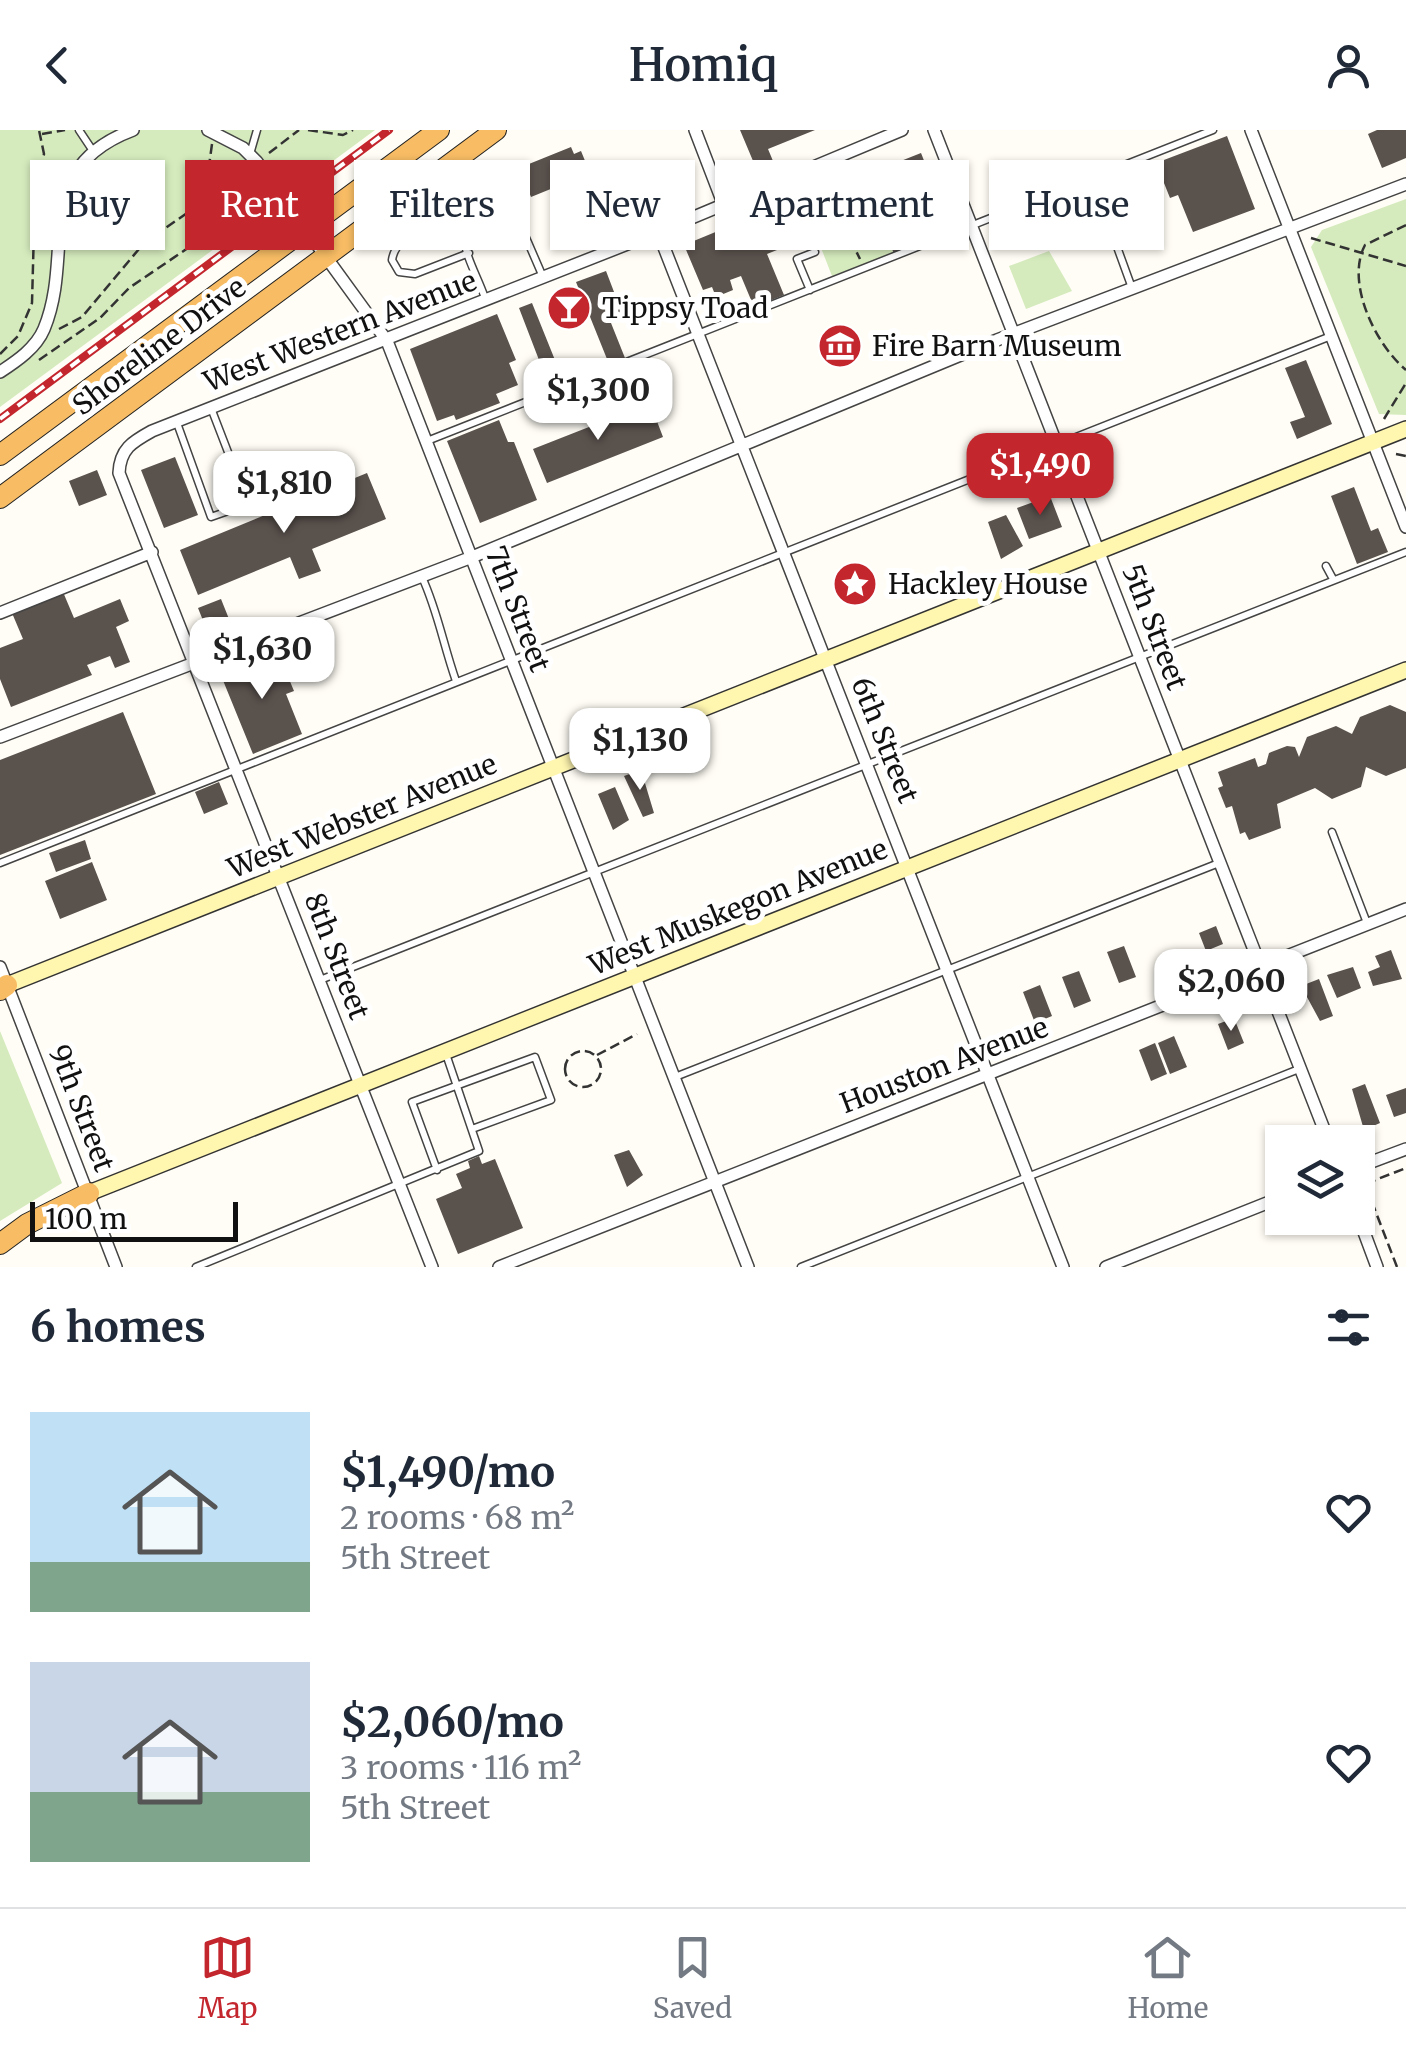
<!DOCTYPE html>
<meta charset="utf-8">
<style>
:root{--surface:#fff;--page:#f2f2f3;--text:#1f2937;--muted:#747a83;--line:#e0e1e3;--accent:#c4262e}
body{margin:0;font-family:Merriweather,serif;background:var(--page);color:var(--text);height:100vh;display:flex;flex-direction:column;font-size:38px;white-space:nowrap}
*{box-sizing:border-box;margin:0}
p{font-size:32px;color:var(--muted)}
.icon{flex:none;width:55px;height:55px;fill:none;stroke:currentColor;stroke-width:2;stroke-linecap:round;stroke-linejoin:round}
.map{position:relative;height:1137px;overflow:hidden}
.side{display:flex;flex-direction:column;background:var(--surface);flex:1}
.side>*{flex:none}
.top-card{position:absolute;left:30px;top:30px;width:1348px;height:90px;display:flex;gap:20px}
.tools{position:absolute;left:1265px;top:995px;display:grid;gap:20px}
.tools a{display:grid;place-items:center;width:110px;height:110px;border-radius:0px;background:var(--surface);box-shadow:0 2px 8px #0004;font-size:50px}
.scale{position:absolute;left:30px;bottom:25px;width:208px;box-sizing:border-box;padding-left:10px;border:5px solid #111;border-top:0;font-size:28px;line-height:35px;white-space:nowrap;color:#111;-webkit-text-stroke:8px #fff;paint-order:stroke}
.price{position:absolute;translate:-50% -85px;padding:0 22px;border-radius:20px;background:#fff;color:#222;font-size:32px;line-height:65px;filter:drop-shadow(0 2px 5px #0008)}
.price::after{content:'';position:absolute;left:50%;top:60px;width:30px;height:22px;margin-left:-15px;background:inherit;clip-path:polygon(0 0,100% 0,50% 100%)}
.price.current{background:var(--accent);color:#fff}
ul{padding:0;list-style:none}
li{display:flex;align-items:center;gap:30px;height:250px;padding:0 30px}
li span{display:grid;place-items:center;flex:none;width:280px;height:200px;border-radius:0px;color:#555}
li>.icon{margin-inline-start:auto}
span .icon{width:120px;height:120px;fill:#fffc;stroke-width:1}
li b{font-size:42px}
h2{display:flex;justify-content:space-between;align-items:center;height:120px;padding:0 30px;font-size:42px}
.tag{padding:0 35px;border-radius:0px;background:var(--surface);box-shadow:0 2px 8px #0004;font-size:35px;line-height:90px}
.tag.current{background:var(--accent);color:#fff}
header{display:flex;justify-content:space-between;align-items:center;height:130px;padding:0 30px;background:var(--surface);font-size:45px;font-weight:600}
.tabs{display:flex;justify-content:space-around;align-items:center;height:140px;border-top:2px solid var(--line);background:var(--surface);font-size:28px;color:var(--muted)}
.tabs a{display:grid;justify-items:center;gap:5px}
.tabs .current{color:var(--accent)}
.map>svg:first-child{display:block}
.green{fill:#d5ebbd}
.building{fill:#5a524d}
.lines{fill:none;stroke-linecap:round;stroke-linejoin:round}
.service-casing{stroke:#444;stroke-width:9}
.minor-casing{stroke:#444;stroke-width:14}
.secondary-casing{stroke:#333;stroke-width:18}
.trunk-casing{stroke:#222;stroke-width:22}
.path{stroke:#333;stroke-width:2.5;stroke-dasharray:10 5;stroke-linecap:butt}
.service{stroke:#fff;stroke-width:6}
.minor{stroke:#fff;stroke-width:11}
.secondary{stroke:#fff6b0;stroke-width:15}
.trunk{stroke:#f7bc64;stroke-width:20}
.rail-casing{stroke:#c4262e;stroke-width:8}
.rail{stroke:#fff;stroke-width:4;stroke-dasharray:11;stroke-linecap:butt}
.labels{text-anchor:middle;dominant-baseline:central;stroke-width:10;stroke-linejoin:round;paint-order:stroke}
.poi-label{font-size:28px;fill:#111;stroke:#fff;text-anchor:start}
.street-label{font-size:28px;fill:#111;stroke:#fff}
</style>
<header><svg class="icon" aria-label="back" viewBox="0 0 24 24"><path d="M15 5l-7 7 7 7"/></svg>Homiq<svg class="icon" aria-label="person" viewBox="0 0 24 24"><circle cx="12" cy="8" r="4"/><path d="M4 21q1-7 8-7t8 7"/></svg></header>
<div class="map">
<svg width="1406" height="1137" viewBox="0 0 1406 1137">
<rect width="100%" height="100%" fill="#fffdf5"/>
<!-- green -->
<path class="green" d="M0 0H375L0 277Z
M863 46 894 124 832 146 802 69Z
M1406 69V285L1379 284 1311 117 1322 100Z
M1049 121 1072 161 1026 179 1009 136Z
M0 901 62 1053 0 1091Z"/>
<!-- building -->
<path class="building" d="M740 0H815L768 19 773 31 756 38Z
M1377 0H1406V28L1382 38 1368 4Z
M1227 6 1255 79 1193 102 1178 65 1170 68 1156 33Z
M571 17 574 24 581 21 590 43 531 67 519 38Z
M921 23 952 101 894 124 863 46Z
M774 78 778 90 772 92 782 118 767 124 784 165 754 177 741 146 730 150 733 160 716 167 712 157 703 160 684 115Z
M606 141 624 188 611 193 625 228 609 234 576 152Z
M532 173 563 250 549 256 519 178Z
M497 184 516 230 509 233 518 255 496 264 500 273 456 290 454 285 437 291 410 219Z
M845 197 856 227 834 235 824 204Z
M1306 230 1332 294 1297 309 1290 292 1305 287 1285 238Z
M650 273 663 307 547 353 533 319Z
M499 290 508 312H514L537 370 480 393 447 311Z
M175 327 198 385 164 398 141 340Z
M97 340 107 365 79 376 69 351Z
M367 343 386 389 312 419 321 441 299 449 290 427 198 465 180 420Z
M1354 357 1371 401 1378 398 1388 422 1357 434 1331 366Z
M1050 366 1062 397 1029 409 1017 378Z
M1006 385 1023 416 1001 429 988 392Z
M63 462 74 488 120 469 129 491 116 497 130 532 115 538 110 526 87 535 92 545 11 577 0 549V518L23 509 12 483Z
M221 469 229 489 206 498 198 478Z
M270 523 277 540 284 537 294 561 286 564 302 604 253 624 220 543Z
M1390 575 1406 582V638L1386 646 1366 637 1361 657 1332 669 1315 658 1277 674 1281 698 1249 710 1245 702 1240 704 1232 676 1226 678 1218 658 1223 656 1218 642 1255 628 1258 637 1266 634 1269 623 1287 616 1295 617 1299 627 1307 607 1336 596 1352 604 1360 587Z
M123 582 156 664 0 725V630Z
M641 640 654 683 643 687 624 646Z
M219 652 228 674 204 684 195 662Z
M615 657 629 690 613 700 598 664Z
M85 710 91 729 56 742 49 723Z
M92 732 107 770 60 789 45 751Z
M1216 796 1223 814 1206 821 1199 803Z
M1124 816 1136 847 1119 853 1107 822Z
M1391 820 1402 849 1373 856 1368 842 1380 837 1375 826Z
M1353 837 1361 858 1337 868 1327 845Z
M1079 841 1091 871 1074 878 1062 847Z
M1319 849 1333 886 1320 891 1301 856Z
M1040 855 1052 886 1035 893 1023 862Z
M1234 888 1244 913 1228 920 1218 894Z
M1174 906 1187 937 1170 944 1158 913Z
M1155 913 1167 944 1151 951 1139 920Z
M1365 954 1380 993 1364 1000 1352 959Z
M1406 958V983L1394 987 1386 965Z
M629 1020 643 1045 627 1057 614 1025Z
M479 1026 482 1034 495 1029 523 1098 458 1124 436 1069 462 1058 456 1044 470 1038 468 1031Z"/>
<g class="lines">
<defs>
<path id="service" d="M79 0 93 21
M250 24 257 0
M1092 48 1132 158
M463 93C439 90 396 103 392 130L399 142 415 144 469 123
M810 160 797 129 815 122
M485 168C473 133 447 101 481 74L506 76 517 87 543 147
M605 241 617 277
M177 293 211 387 248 374 211 278
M427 311 1213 0
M1326 436 1333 449
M422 447C438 482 443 514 456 551
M1332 702 1367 793
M0 733 1331 206
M320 850 1406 422
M675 947 1219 733
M437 1040 412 972 535 927 551 970 472 999
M196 1137 479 1021 446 924
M801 1137 1299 939"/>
<path id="minor" d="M208 0 243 18 257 32 387 211 748 1137
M695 0 723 73
M934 0 1329 1012
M1251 0 1406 397
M658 102 1063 1137
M0 242C17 231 36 218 44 199 76 122 29 39 133 0
M0 483 152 422
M0 607 472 427 997 210 1406 54
M0 837 116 1137
M1358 1037 1406 1019
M1358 1086 1377 1137
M432 1137 119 343C120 319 132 312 152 301L658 102 902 0
M499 1137 1406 779
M1106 1137 1282 1067"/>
<path id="secondary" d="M7 855 1406 299
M89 1063 1406 540"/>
<path id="trunk" d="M0 325 439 0
M0 368 496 0
M0 860 7 855
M0 1114 27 1094 89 1063"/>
</defs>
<!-- service casing -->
<use href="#service" class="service-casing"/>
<!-- minor casing -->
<use href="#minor" class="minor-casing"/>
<!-- secondary casing -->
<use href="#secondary" class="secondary-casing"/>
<!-- trunk casing -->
<use href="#trunk" class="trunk-casing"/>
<!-- path -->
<path class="path" d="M308 0 343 5 353 0
M42 4 65 0
M212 14 209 36 213 66
M269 23 299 0
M826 50 833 66 820 94 849 108 862 80 833 66
M838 65 854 56 861 67 859 75
M834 67 838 79 834 91 845 95 850 84 838 79
M820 91 811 73 829 68
M1406 95 1365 115C1345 153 1376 215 1406 240
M823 101 828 118 846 109
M855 106 873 100 862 83
M1311 108 1406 136
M850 109 860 129
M59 199 82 187 144 113 246 42
M0 224 18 206 32 173 35 62 44 24 39 0
M39 230 100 188 129 158 266 65
M1384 289 1406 253
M1396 324 1406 326
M565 939a18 18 0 1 1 36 0a18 18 0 1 1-36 0Z
M597 925 637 904
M1397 1137 1365 1054 1406 1038"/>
<!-- service -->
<use href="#service" class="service"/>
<!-- minor -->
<use href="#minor" class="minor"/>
<!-- secondary -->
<use href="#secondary" class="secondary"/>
<!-- trunk -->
<use href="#trunk" class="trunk"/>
<defs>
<path id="rail" d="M0 289 389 0"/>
</defs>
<!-- rail casing -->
<use href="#rail" class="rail-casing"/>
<!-- rail -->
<use href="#rail" class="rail"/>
</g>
<!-- icons -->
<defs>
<symbol id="bar-disc" viewBox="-11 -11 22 22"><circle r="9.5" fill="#c4262e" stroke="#fff"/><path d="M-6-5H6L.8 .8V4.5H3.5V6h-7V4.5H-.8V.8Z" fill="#fff"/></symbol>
<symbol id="museum-disc" viewBox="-11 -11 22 22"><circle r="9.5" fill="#c4262e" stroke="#fff"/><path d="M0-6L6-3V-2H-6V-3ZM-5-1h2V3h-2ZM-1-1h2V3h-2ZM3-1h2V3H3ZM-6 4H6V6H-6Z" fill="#fff"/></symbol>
<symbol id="sight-disc" viewBox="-11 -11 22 22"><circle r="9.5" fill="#c4262e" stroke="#fff"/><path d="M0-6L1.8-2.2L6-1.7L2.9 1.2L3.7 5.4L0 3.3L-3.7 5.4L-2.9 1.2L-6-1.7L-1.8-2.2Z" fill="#fff"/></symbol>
</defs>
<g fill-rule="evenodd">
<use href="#bar-disc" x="544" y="153" width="50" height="50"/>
<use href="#museum-disc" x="815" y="191" width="50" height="50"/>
<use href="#sight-disc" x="830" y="429" width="50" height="50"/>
</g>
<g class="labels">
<!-- poi labels -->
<g class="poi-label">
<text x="602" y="178">Tippsy Toad</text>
<text x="872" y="216">Fire Barn Museum</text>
<text x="888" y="454">Hackley House</text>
</g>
<!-- street labels -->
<g class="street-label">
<text transform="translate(340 201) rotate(-21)">West Western Avenue</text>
<text transform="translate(159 216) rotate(-37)">Shoreline Drive</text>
<text transform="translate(518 479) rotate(69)">7th Street</text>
<text transform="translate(1155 497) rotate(69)">5th Street</text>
<text transform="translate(885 610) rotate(68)">6th Street</text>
<text transform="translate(362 686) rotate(-22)">West Webster Avenue</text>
<text transform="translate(738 777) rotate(-22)">West Muskegon Avenue</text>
<text transform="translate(337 826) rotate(69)">8th Street</text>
<text transform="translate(944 935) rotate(-21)">Houston Avenue</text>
<text transform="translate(82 978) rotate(69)">9th Street</text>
</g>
</g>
</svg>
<div class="tools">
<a><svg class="icon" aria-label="layers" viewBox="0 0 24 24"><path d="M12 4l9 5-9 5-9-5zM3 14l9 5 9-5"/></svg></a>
</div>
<div class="scale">100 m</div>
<b class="price" style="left:598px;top:313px">$1,300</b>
<b class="price current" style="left:1040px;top:388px">$1,490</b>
<b class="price" style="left:284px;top:406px">$1,810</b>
<b class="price" style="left:262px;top:572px">$1,630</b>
<b class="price" style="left:640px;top:663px">$1,130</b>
<b class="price" style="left:1231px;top:904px">$2,060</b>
<div class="top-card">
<a class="tag">Buy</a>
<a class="tag current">Rent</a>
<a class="tag">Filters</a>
<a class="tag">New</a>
<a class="tag">Apartment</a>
<a class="tag">House</a>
</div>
</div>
<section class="side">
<h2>6 homes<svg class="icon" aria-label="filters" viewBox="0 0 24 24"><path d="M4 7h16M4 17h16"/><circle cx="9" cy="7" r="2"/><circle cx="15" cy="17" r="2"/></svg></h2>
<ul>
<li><span style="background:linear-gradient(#bfe0f5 75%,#7fa58c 0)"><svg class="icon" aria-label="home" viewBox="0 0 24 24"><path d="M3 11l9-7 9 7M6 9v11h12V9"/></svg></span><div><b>$1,490/mo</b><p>2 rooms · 68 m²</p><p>5th Street</p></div><svg class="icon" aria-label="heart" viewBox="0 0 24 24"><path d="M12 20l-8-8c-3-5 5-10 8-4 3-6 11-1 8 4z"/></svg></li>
<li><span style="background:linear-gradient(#c9d6e8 65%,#7fa58c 0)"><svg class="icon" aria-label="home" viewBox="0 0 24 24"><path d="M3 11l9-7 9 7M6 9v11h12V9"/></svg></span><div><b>$2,060/mo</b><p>3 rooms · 116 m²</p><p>5th Street</p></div><svg class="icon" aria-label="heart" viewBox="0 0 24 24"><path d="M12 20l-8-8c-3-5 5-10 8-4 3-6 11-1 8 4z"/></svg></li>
</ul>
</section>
<nav class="tabs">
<a class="current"><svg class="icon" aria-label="map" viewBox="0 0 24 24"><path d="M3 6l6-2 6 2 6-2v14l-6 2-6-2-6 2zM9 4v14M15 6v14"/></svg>Map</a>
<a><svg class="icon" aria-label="saved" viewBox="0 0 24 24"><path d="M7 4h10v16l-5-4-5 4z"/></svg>Saved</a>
<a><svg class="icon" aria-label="home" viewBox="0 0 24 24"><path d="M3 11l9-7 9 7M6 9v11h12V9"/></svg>Home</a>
</nav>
